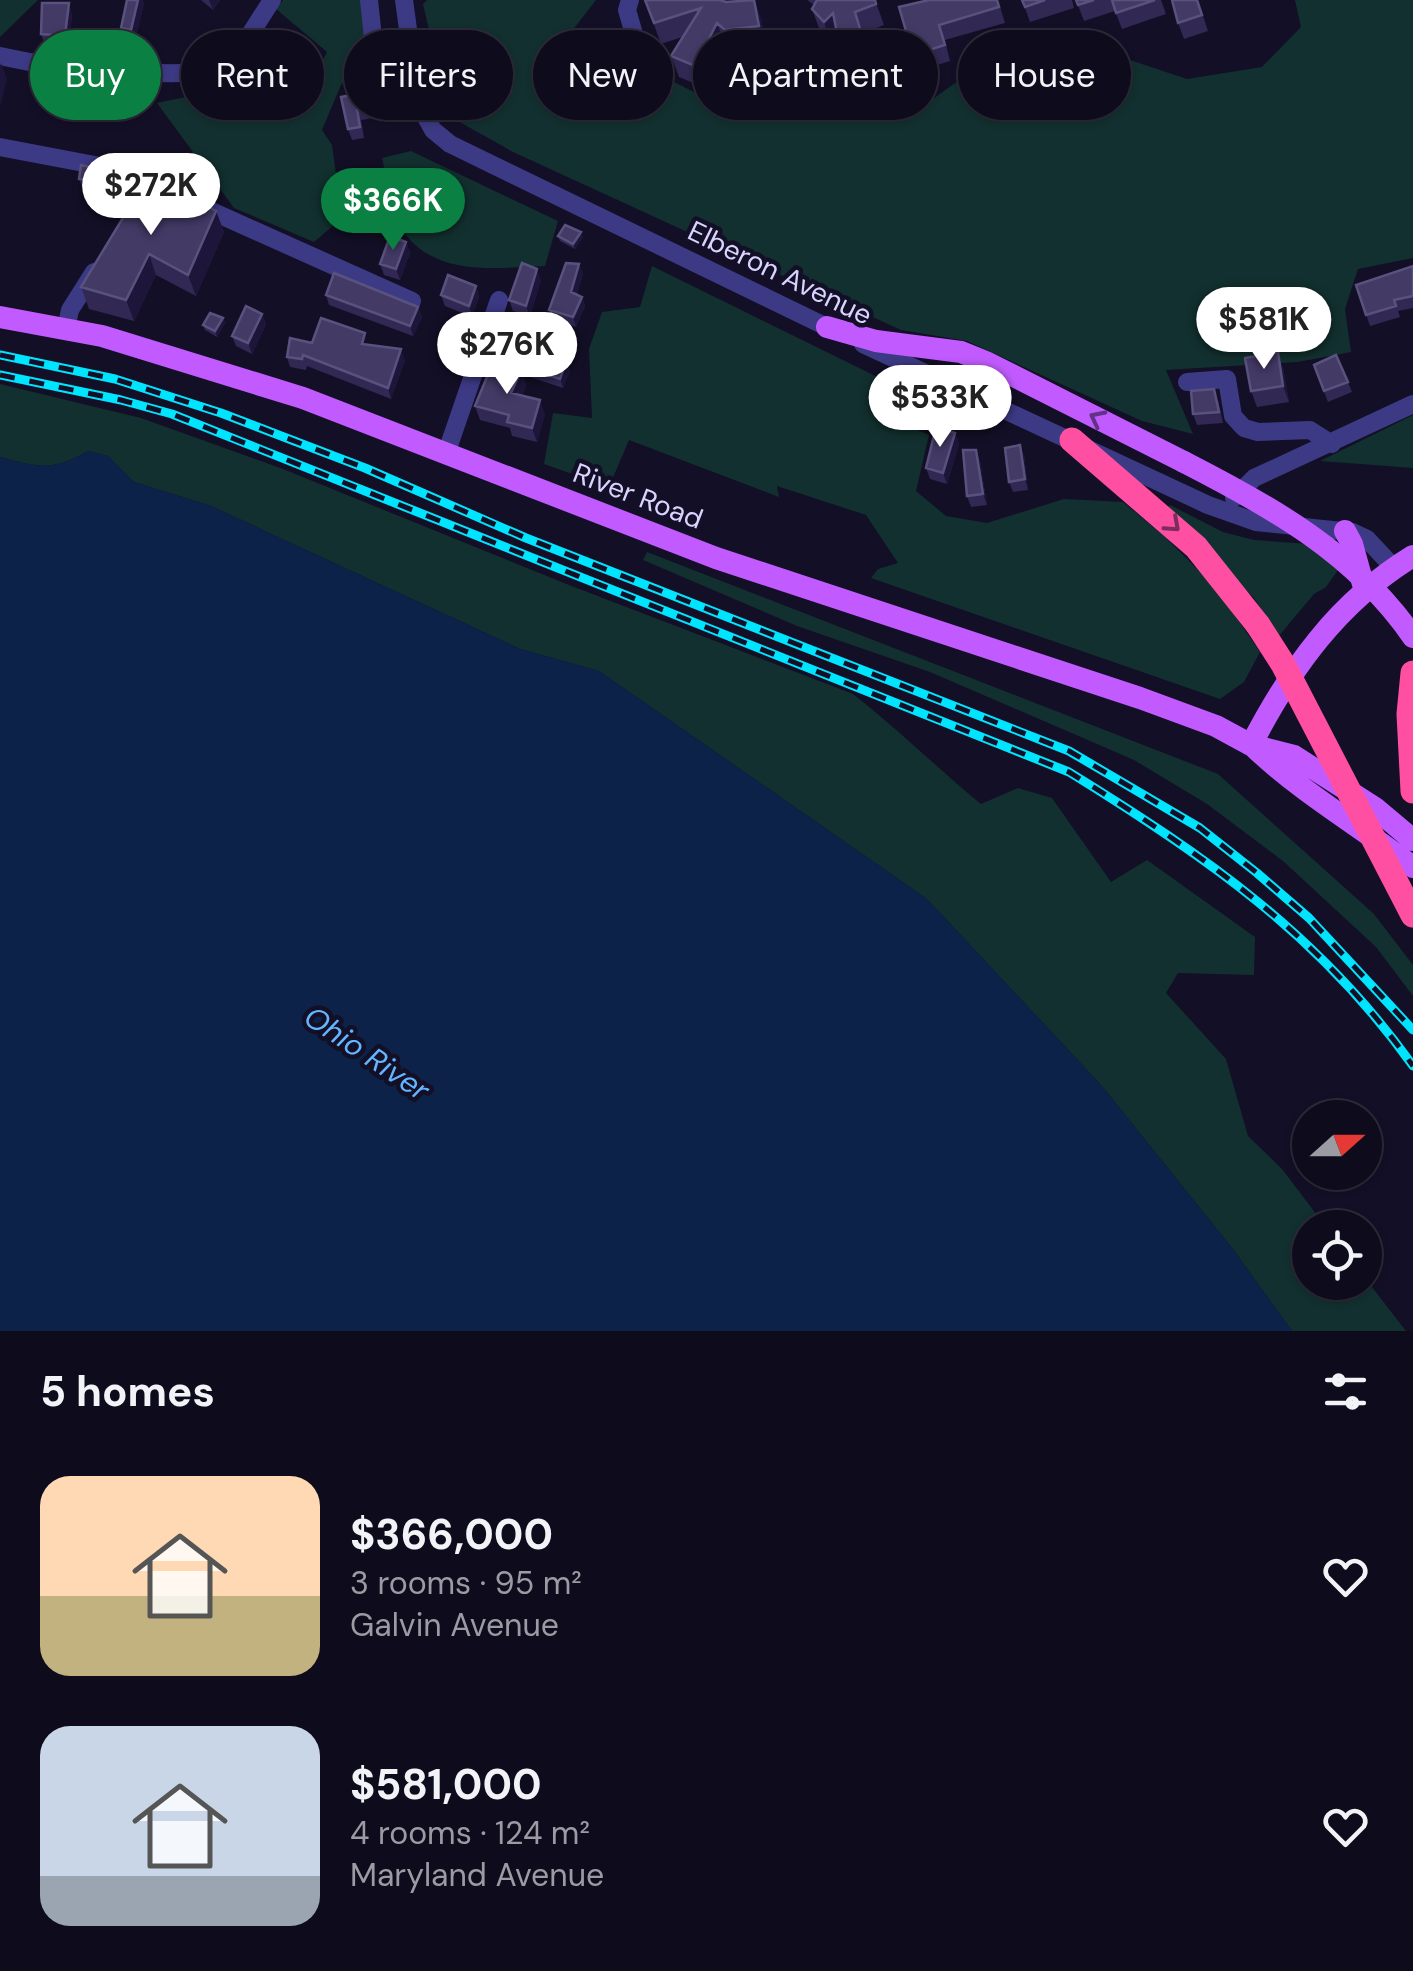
<!DOCTYPE html>
<meta charset="utf-8">
<style>
:root{--surface:#0e0b1c;--page:#1c1929;--text:#f1f3f6;--muted:#9b9ba3;--line:#2e2b3b;--accent:#0b8043}
body{margin:0;font-family:"DM Sans",sans-serif;background:var(--page);color:var(--text);height:100vh;display:flex;flex-direction:column;font-size:38px;white-space:nowrap}
*{box-sizing:border-box;margin:0}
p{font-size:32px;color:var(--muted)}
.icon{flex:none;width:55px;height:55px;fill:none;stroke:currentColor;stroke-width:2;stroke-linecap:round;stroke-linejoin:round}
.map{position:relative;height:1331px;overflow:hidden}
.drawer{display:flex;flex-direction:column;background:var(--surface);flex:1}
.drawer>*{flex:none}
.banner{position:absolute;left:30px;top:30px;width:1355px;height:90px;display:flex;gap:20px}
.needle{width:65px;rotate:69deg}
.fabs{position:absolute;left:1292px;top:1100px;display:grid;gap:20px}
.fabs a{display:grid;place-items:center;width:90px;height:90px;border-radius:50%;background:var(--surface);box-shadow:0 2px 8px #0004,0 0 0 2px var(--line);font-size:50px}
.price{position:absolute;translate:-50% -85px;padding:0 22px;border-radius:35px;background:#fff;color:#222;font-size:32px;line-height:65px;filter:drop-shadow(0 2px 5px #0008)}
.price::after{content:'';position:absolute;left:50%;top:60px;width:30px;height:22px;margin-left:-15px;background:inherit;clip-path:polygon(0 0,100% 0,50% 100%)}
.price.on{background:var(--accent);color:#fff}
ul{padding:0;list-style:none}
li{display:flex;align-items:center;gap:30px;height:250px;padding:0 40px}
li span{display:grid;place-items:center;flex:none;width:280px;height:200px;border-radius:30px;color:#555}
li>.icon{margin-inline-start:auto}
span .icon{width:120px;height:120px;fill:#fffc;stroke-width:1}
li b{font-size:42px}
h2{display:flex;justify-content:space-between;align-items:center;height:120px;padding:0 40px;font-size:42px}
.pill{padding:0 35px;border-radius:45px;background:var(--surface);box-shadow:0 2px 8px #0004,0 0 0 2px var(--line);font-size:35px;line-height:90px}
.pill.on{background:var(--accent);color:#fff}
.map>svg:first-child{display:block}
.green{fill:#12302f}
.water{fill:#0c2248}
.lines{fill:none;stroke-linecap:round;stroke-linejoin:round}
.minor{stroke:#3d3a85;stroke-width:18}
.major{stroke:#c25bff;stroke-width:22}
.highway{stroke:#ff4fa3;stroke-width:25}
.rail-casing{stroke:#00e5ff;stroke-width:9}
.rail{stroke:#130f26;stroke-width:5;stroke-dasharray:15;stroke-linecap:butt}
.major-bridge{stroke:#c25bff;stroke-width:22}
.highway-bridge{stroke:#ff4fa3;stroke-width:25}
.wall{fill:#312854}
.shaded-wall{fill:#1d163a}
.building{fill:#433a66;stroke:#5a527e;stroke-width:2.5}
.oneway{stroke:#623188}
.oneway2{stroke:#7d2c5e}
.labels{text-anchor:middle;dominant-baseline:central;stroke-width:9;stroke-linejoin:round;paint-order:stroke}
.street-label{font-size:28px;fill:#d9d4ff;stroke:#130f26}
.water-label{font-size:30px;font-style:italic;fill:#62b6ff;stroke:#130f26}
</style>
<div class="map">
<svg width="1413" height="1331" viewBox="0 0 1413 1331">
<rect width="100%" height="100%" fill="#130f26"/>
<!-- green -->
<path class="green" d="M0 0H38L0 37Z
M283 0H361L367 55 341 85 322 130 332 145 342 218 314 242 234 208 157 103 242 85 258 110 291 121 327 52 276 9Z
M427 0H596L572 31 706 98 731 62 768 64 801 52 833 63 855 76 899 73 934 98 971 72 1106 52 1187 79 1262 67 1301 27 1295 0H1413V258L1358 269 1345 309 1351 352 1298 362 1166 370 1193 434 1142 421 967 341 901 330 513 152 449 116 423 4Z
M411 151 558 221 545 266C493 268 433 278 400 227 389 210 387 179 382 158Z
M652 266 908 392 897 421 929 435 916 491 946 516 987 523 1064 499 1123 502 1164 536 1216 588 1260 652 1244 682 1220 699 871 578 878 569 898 563 866 515 777 486 779 497 629 440 609 487 544 464 553 413 592 418 589 349 602 312 640 307Z
M0 384 141 418 283 469 569 585 853 694C898 729 937 768 981 804L1018 788 1052 798 1111 882 1147 860 1255 937 1254 975 1178 973 1166 993 1226 1059 1248 1136 1282 1169 1326 1227 1310 1228V1282H1365V1278L1406 1331H1292L1232 1248 1101 1085 927 899 599 671 520 649 211 506 134 482 108 456 88 451C52 472 39 467 0 457Z
M1413 415V468L1320 461Z
M1170 505 1223 532 1254 540 1309 544 1338 570 1326 587 1314 594 1278 637 1254 598 1165 510Z
M647 552 1218 774 1374 914 1413 965V996L1376 947 1283 861 1207 804 1134 760 930 672 797 626 643 560Z"/>
<!-- water -->
<path class="water" d="M88 451 108 456 134 482 211 506 520 649 599 671 927 899 1101 1085 1232 1248 1292 1331H0V457C39 467 52 472 88 451Z"/>
<g class="lines">
<!-- minor -->
<path class="minor" d="M369 0 374 47 382 58 411 55
M404 0 418 103 433 130 450 144 835 331
M630 0 627 10 634 34
M0 56C75 73 149 75 226 72L272 0
M0 147 142 174 166 189
M198 205 412 301
M66 329 70 310 94 272
M491 329 555 355
M863 344 1208 505 1256 522 1352 532 1367 539 1394 568
M1187 382 1227 379 1233 416 1244 428 1258 432 1310 430 1332 444
M446 454 499 300
M1234 498 1254 478 1413 404"/>
<!-- major -->
<path class="major" d="M0 317 102 336 303 398 716 558 1140 698 1216 726 1251 745 1294 756 1375 808 1413 840
M827 327 876 341 961 352 988 363 1184 462
M1345 531 1352 544 1363 584
M1251 745C1291 668 1338 602 1413 556
M1254 747C1302 793 1360 826 1413 867"/>
<!-- highway -->
<path class="highway" d="M1072 440 1196 547 1258 625
M1413 673 1409 714 1413 791"/>
<defs>
<path id="rail" d="M0 355 115 379 221 413 365 468 526 538 1069 751 1200 828 1257 873 1309 918 1413 1030
M0 375 121 400 172 414 1069 772C1204 855 1320 935 1413 1066"/>
</defs>
<!-- rail casing -->
<use href="#rail" class="rail-casing"/>
<!-- rail -->
<use href="#rail" class="rail"/>
<!-- major-bridge -->
<path class="major-bridge" d="M1184 462C1272 507 1355 553 1413 637"/>
<!-- highway-bridge -->
<path class="highway-bridge" d="M1258 625 1283 664 1413 915"/>
</g>
<!-- wall -->
<path class="wall" d="M201 0H220L213 10Z
M645 0 726 2 754 0 761 19 767 48 733 52 725 45 703 87 679 77 671 56 682 37 661 44Z
M807 0H875L884 25 862 34 870 60 847 64 838 37 831 43 820 31 812 9 814 5Z
M929 0H998L1005 23 945 40 950 61 918 71 913 55Z
M1022 0H1072L1074 8 1030 22Z
M1076 0H1161L1166 14 1122 29 1115 11 1084 21Z
M1198 0 1208 31 1184 39 1178 23Z
M144 3 135 41 125 39 121 28Z
M72 14 69 47 45 45 41 34Z
M385 82 387 98 375 99 379 117 361 120 364 138 352 140 348 129 351 95Z
M121 173 124 183 123 194 83 189 79 179Z
M216 211 224 232 196 296 156 275 134 321 89 309 81 287Z
M558 236 583 237 575 249 560 241Z
M406 242 410 253 400 280 384 275 380 264Z
M1413 266V308L1398 311 1400 317 1370 326 1356 285Z
M583 273 577 295 582 297 585 306 576 327 552 319 549 310Z
M541 280 530 316 513 311 509 300Z
M476 286 479 297 472 317 445 306 441 295Z
M326 295 418 307 422 317 413 336 329 305Z
M262 314 266 325 252 354 236 346 232 336Z
M223 318 225 323 217 337 205 330 203 325Z
M312 343 369 344 405 360 391 399 307 366 306 370 290 367 287 357Z
M566 362 570 371 563 388 530 377 527 368Z
M1314 365 1348 382 1352 392 1328 402Z
M1283 368 1289 402 1257 407 1251 391Z
M521 371 526 385 522 396 545 414 537 442 512 436 510 428 480 420 475 406Z
M1218 400 1223 423 1197 425 1193 414Z
M955 433 959 444 947 484 930 479 926 468Z
M976 450 980 461 987 505 971 507 967 496Z
M1024 455 1028 490 1013 492 1009 482Z"/>
<!-- shaded-wall -->
<path class="shaded-wall" d="M138 0H143L144 3 135 41 131 30Z
M209 0H220L213 10Z
M754 0 761 19 767 48 759 26Z
M69 3 72 14 69 47 65 36Z
M833 13 841 34 831 43 824 22Z
M717 23 725 45 703 87 695 66Z
M1 63 7 79 0 107V67Z
M121 173 124 183 123 194 119 184Z
M216 211 224 232 196 296 188 275Z
M581 232 583 237 575 249 573 244Z
M406 242 410 253 400 280 396 269Z
M149 254 156 275 134 321 126 300Z
M579 264 583 273 575 302 571 292Z
M537 269 541 280 530 316 526 306Z
M476 286 479 297 472 317 469 306Z
M582 297 585 306 576 327 573 317Z
M418 307 422 317 413 336 410 326Z
M262 314 266 325 252 354 248 343Z
M223 318 225 323 217 337 215 331Z
M401 349 405 360 391 399 388 388Z
M1278 352 1283 368 1289 402 1283 386Z
M566 362 570 371 563 388 560 379Z
M521 371 526 385 517 407 511 393Z
M540 400 545 414 537 442 532 428Z
M955 433 959 444 947 484 943 473Z
M1020 445 1024 455 1028 490 1025 479Z
M976 450 980 461 987 505 983 494Z"/>
<!-- building -->
<path class="building" d="M127 0H138L131 30 121 28Z
M645 0H720L726 2 754 0 759 26 725 30 717 23 695 66 671 56 701 8 654 23Z
M817 0H875L876 4 855 12 863 39 839 43 833 13 824 22 812 9Z
M929 0H997L999 7 939 25 945 45 913 55 899 7Z
M1022 0H1045L1025 7Z
M1076 0H1094L1078 5Z
M1112 0H1155L1116 13Z
M1172 0H1197L1202 15 1178 23Z
M42 3H69L65 36 41 34Z
M381 71 383 87 371 89 375 106 357 109 360 127 348 129 341 97 351 95 349 76Z
M81 165 121 173 119 184 79 179Z
M149 175 216 211 188 275 149 254 126 300 81 287Z
M565 225 581 232 573 244 558 236Z
M390 236 406 242 396 269 380 264Z
M522 263 537 269 526 306 509 300Z
M566 263 579 264 571 292 582 297 573 317 549 310Z
M1413 266V296L1394 300 1396 306 1366 315 1356 285Z
M334 273 418 307 410 326 326 295Z
M448 275 476 286 469 306 441 295Z
M246 306 262 314 248 343 232 336Z
M210 313 223 318 215 331 203 325Z
M321 318 365 333 362 344 401 349 388 388 303 355 302 359 287 357 290 338 312 343Z
M533 352 566 362 560 379 527 368Z
M1278 352 1283 386 1251 391 1245 358Z
M1336 355 1348 382 1324 391 1314 365Z
M493 362 521 371 511 393 540 400 532 428 507 422 509 415 475 406Z
M1214 389 1219 412 1193 414 1191 391Z
M936 427 955 433 943 473 926 468Z
M1020 445 1025 479 1009 482 1005 448Z
M963 450H976L983 494 967 496Z"/>
<!-- one-way arrows -->
<defs><path id="oneway-chevron" d="M-2-3.5L2.5 0L-2 3.5" fill="none" stroke-width="1.6" stroke-linecap="round" stroke-linejoin="round" transform="scale(2.5)"/></defs>
<use class="oneway" href="#oneway-chevron" transform="translate(1097 418) rotate(-153)"/>
<use class="oneway2" href="#oneway-chevron" transform="translate(1173 525) rotate(42)"/>
<g class="labels">
<!-- street labels -->
<g class="street-label">
<text transform="translate(780 273) rotate(26)">Elberon Avenue</text>
<text transform="translate(638 496) rotate(21)">River Road</text>
</g>
<!-- water labels -->
<g class="water-label">
<text transform="translate(367 1053) rotate(34)">Ohio River</text>
</g>
</g>
</svg>
<div class="fabs">
<a><svg class="needle" viewBox="-14 -14 28 28"><path d="M0-13l5 13h-10z" fill="#e53935"/><path d="M0 13l5-13h-10z" fill="#9b9ba3"/></svg></a>
<a><svg class="icon" aria-label="locate" viewBox="0 0 24 24"><circle cx="12" cy="12" r="6"/><path d="M12 2v4M12 18v4M2 12h4M18 12h4"/></svg></a>
</div>
<b class="price" style="left:151px;top:238px">$272K</b>
<b class="price on" style="left:393px;top:253px">$366K</b>
<b class="price" style="left:1264px;top:372px">$581K</b>
<b class="price" style="left:507px;top:397px">$276K</b>
<b class="price" style="left:940px;top:450px">$533K</b>
<div class="banner">
<a class="pill on">Buy</a>
<a class="pill">Rent</a>
<a class="pill">Filters</a>
<a class="pill">New</a>
<a class="pill">Apartment</a>
<a class="pill">House</a>
</div>
</div>
<section class="drawer">
<h2>5 homes<svg class="icon" aria-label="filters" viewBox="0 0 24 24"><path d="M4 7h16M4 17h16"/><circle cx="9" cy="7" r="2"/><circle cx="15" cy="17" r="2"/></svg></h2>
<ul>
<li><span style="background:linear-gradient(#ffd9b3 60%,#c2b280 0)"><svg class="icon" aria-label="home" viewBox="0 0 24 24"><path d="M3 11l9-7 9 7M6 9v11h12V9"/></svg></span><div><b>$366,000</b><p>3 rooms · 95 m²</p><p>Galvin Avenue</p></div><svg class="icon" aria-label="heart" viewBox="0 0 24 24"><path d="M12 20l-8-8c-3-5 5-10 8-4 3-6 11-1 8 4z"/></svg></li>
<li><span style="background:linear-gradient(#c9d6e8 75%,#9aa5b1 0)"><svg class="icon" aria-label="home" viewBox="0 0 24 24"><path d="M3 11l9-7 9 7M6 9v11h12V9"/></svg></span><div><b>$581,000</b><p>4 rooms · 124 m²</p><p>Maryland Avenue</p></div><svg class="icon" aria-label="heart" viewBox="0 0 24 24"><path d="M12 20l-8-8c-3-5 5-10 8-4 3-6 11-1 8 4z"/></svg></li>
</ul>
</section>
